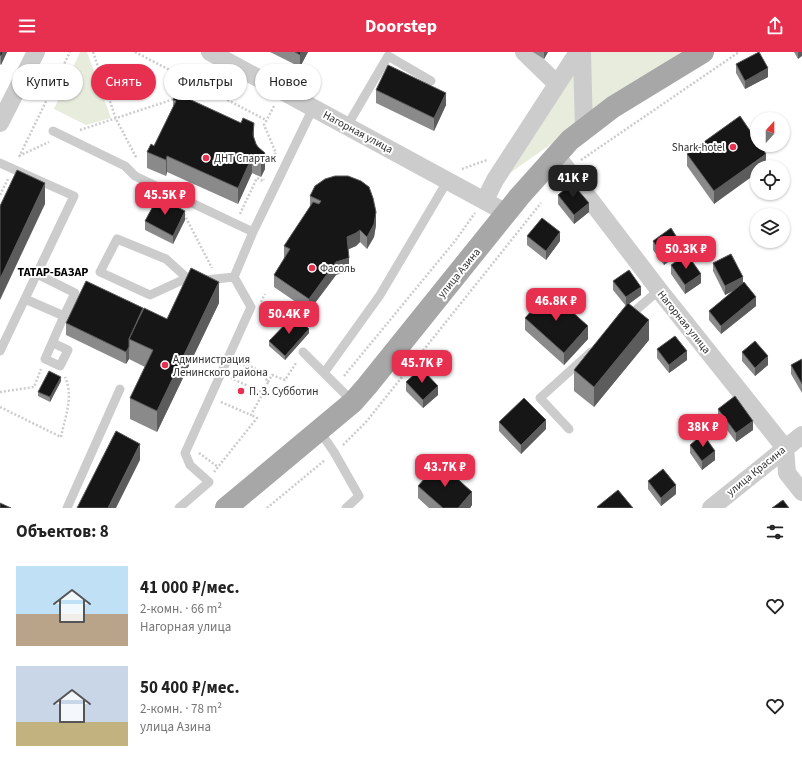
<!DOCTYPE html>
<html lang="ru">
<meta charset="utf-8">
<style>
:root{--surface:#fff;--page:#f6f6f6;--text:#222;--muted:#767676;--accent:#e73050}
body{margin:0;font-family:"Source Sans 3",sans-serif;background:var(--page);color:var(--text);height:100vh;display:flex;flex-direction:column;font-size:15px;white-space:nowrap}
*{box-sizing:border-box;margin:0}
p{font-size:13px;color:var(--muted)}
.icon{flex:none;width:22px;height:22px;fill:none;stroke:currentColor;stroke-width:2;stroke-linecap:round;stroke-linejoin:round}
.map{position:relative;height:456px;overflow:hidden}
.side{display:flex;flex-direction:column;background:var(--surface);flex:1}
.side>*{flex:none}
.banner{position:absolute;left:12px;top:12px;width:400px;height:36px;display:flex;gap:8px}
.needle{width:26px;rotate:21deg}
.buttons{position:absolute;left:750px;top:60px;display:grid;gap:8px}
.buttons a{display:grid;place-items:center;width:40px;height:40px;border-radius:50%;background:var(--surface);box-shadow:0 1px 3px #0004;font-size:20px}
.price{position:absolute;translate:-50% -34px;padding:0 9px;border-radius:8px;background:var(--accent);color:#fff;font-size:13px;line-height:26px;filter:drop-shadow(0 1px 2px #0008)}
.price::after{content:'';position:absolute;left:50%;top:24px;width:12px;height:9px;margin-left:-6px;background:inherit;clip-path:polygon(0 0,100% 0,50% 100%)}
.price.current{background:#222;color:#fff}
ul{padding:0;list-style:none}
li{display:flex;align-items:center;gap:12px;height:100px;padding:0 16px}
li span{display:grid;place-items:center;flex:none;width:112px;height:80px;border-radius:0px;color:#555}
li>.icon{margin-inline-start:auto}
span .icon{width:48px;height:48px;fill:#fffc;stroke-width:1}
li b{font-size:17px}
h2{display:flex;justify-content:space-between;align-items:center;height:48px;padding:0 16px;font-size:17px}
.tag{padding:0 14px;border-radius:18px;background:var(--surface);box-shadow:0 1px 3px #0004;font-size:14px;line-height:36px}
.tag.current{background:var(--accent);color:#fff}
header{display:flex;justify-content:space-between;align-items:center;height:52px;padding:0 16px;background:var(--accent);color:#fff;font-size:18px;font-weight:700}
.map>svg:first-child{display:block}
.green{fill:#e7ecdd}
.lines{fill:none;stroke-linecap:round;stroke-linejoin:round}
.path{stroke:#ccc;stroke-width:2.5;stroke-dasharray:2 2;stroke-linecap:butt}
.lane{stroke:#ccc;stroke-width:9}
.street{stroke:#ccc;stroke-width:18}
.primary{stroke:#a7a7a7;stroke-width:22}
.wall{fill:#8a8a8a}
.shaded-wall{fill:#5c5c5c}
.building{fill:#161616;stroke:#5c5c5c}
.poi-dot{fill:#e73050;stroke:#fff;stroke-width:1.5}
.labels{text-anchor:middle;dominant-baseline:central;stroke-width:4;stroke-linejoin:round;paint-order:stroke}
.street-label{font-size:11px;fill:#2f2f2f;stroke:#fff}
.poi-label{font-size:11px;fill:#2f2f2f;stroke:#fff;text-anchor:start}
.neighbourhood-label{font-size:12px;font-weight:bold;fill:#000;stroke:#fff}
</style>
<header><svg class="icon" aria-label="menu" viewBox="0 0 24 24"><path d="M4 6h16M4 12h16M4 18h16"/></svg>Doorstep<svg class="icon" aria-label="share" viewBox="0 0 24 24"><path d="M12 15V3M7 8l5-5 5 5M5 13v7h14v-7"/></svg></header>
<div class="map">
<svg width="802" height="456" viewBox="0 0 802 456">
<rect width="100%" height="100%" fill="#fff"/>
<!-- green -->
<path class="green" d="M80 0H87L111 66 86 73 54 57Z
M582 0H681L506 124Z"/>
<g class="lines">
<!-- path -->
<path class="path" d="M93 0 116 67 137 107
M135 0 266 68
M181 45 205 37
M274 54 264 73 276 101 274 104
M80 78 174 47
M19 104 49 90
M19 105 70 0
M581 108 739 0
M462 117 487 108
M0 143 8 127
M184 162 212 216
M240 162 257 126 263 129 264 127
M261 250 265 242
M239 312C253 313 260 318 268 330L263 341
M344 324 455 189 475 161
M268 330 272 323 285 328 296 311
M0 340 34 335 41 317
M221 350 251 363 263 341 231 326
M0 355 61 385C65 365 74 344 65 325
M343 393 366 370 541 151
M199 401 218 415
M214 420 257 366 251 363
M267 456 325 408"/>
<!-- lane -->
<path class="lane" d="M347 74 388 4 431 29
M53 79 125 114 135 124 253 180
M0 111 74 144 0 299
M187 226 150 243 100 220 117 187 166 207 187 226 206 228 234 225
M25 247 64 264 75 241 37 222
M628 265 659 238
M53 291 68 298 60 314 45 307 64 264
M303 300 353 350
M324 321 380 243 448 128
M569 377 540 346 591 300
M319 378 334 400 359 444 346 456
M67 456 120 337
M179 456 209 430 190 413 185 401 251 255 234 225 253 180 313 56"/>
<!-- street -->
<path class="street" d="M210 0 507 161
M524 0 557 32
M582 0 584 78
M0 71 36 0
M556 103 659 238 785 396 787 421 802 440
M485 148 495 128 578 0
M711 456 802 383"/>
<!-- primary -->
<path class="primary" d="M226 456 353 350 367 334 519 145 570 88 613 55 703 0"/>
</g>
<!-- wall -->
<path class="wall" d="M0 0H7L1 13 0 12Z
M270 0H308L300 15Z
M533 0H548L544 7Z
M794 0H802L798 7Z
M736 12 768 25 745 37 736 21Z
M376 38 446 53 434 79 376 51Z
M173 48 254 87 265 117 261 125 252 121 238 152 167 120 166 124 147 116V100L154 94 173 55Z
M687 102 766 115H757L714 152 687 114Z
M558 143 589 160 574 172 558 152Z
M310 144 376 173 374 185 367 197 360 190 356 194 348 197 349 218 336 223 309 259 274 235V223L284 207V194L310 155Z
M185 168 173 192 145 178V169Z
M527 184 560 189 546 208 527 193Z
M653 189 681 200 664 213 653 198Z
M713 211 743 231 756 254 721 282 709 268V259L734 238 725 243 713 219Z
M671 213 701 231 685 242 671 222Z
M613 229 641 243 629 252 649 288 594 355 574 339V318L626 254 613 238Z
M219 251 157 380 130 367V346L145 315 129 307 126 312 66 283V271L143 256 167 267Z
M525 266 588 287 564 313 525 278Z
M309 281 285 308 269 294V289Z
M657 297 687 308 669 321 657 306Z
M742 300 768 313 755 324 742 309Z
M802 307V341L791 322V313Z
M61 329 50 350 38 344V340Z
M406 330 438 343 423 356 406 339Z
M718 357 753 378 736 390 718 366Z
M499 370 546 377 521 402 499 379Z
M690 393 715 408 702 418 690 401Z
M648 429 676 442 661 454 648 437Z
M418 434 472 453 470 456H429L418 446Z"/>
<!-- shaded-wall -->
<path class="shaded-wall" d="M3 0H7L1 13V4Z
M301 0H308L300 15V3Z
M544 0H548L544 7Z
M798 0H802V4L798 7Z
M768 16V25L745 37V29Z
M446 41V53L434 79V66Z
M254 71V87L253 83Z
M265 101V117L261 125V109Z
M766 102V115H757V121L714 152V139Z
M167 104V120L166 124V108Z
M252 105V121L238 152V136Z
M45 131V152L0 248V227Z
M589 151V160L574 172V163Z
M185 159V168L173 192V184Z
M376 160V173L374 185 367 197V185Z
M360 178V190L356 194 347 198V185Z
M560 180V189L546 208V199Z
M681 192V200L664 213V204Z
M349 206V218L336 223 309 259V247L336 210Z
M701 222V231L685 242V233Z
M743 225V234L725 243V234Z
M219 230V251L157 380V359Z
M641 235V243L626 254V245Z
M756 245V254L721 282V274Z
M649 268V288L594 355V335Z
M588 274V287L564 313V301Z
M309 277V281L285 308V304Z
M129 295V307L126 312V300Z
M687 299V308L669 321V313Z
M768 304V313L755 324V316Z
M61 325V329L50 350V345Z
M438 334V343L423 356V348Z
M546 368V377L521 402V393Z
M753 369V378L736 390V381Z
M140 392V408L116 456H108Z
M715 399V408L702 418V409Z
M676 433V442L661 454V446Z
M472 440V453L470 456H458Z"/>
<!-- building -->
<path class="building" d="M0 0H3L1 4 0 3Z
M295 0H301L300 3Z
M759 0 768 16 745 29 736 12Z
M388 13 446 41 434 66 376 38Z
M176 41 241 71 243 66 254 71 253 83 256 92 258 95 265 101 261 109 252 105 238 136 167 104 166 108 147 100 151 92 154 94 176 49 173 48Z
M740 64 757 89V93H760L766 102 714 139 687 102Z
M17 118 45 131 0 227V154Z
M335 124H348L361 129 369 135 373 146 376 160 374 172 367 185 360 178 356 181 347 185 349 206 336 210 309 247 274 223 290 197 284 194 313 150 319 152 321 149 310 144 315 134 325 127Z
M572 131 589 151 574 163 558 143Z
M158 145 185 159 173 184 145 169Z
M542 166 560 180 546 199 527 184Z
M671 176 681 192 664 204 653 189Z
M687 202 701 222 685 233 671 213Z
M731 202 743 225 725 234 713 211Z
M191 216 219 230 157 359 130 346 153 298 129 287 144 256 167 267Z
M629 218 641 235 626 245 613 229Z
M86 229 143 256 129 287V295L126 300 66 271Z
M744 230 756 245 721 274 709 259Z
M549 239 588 274 564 301 525 266Z
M628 251 649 268 594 335 574 318Z
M294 263 309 277 285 304 269 289Z
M675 284 687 299 669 313 657 297Z
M755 289 768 304 755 316 742 300Z
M802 307V332L791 313Z
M421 316 438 334 423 348 406 330Z
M49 319 61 325 50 345 38 340Z
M735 344 753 369 736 381 718 357Z
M524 346 546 368 521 393 499 370Z
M116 379 140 392 108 456H77Z
M703 382 715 399 702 409 690 393Z
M439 410 472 440 458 456H443L418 434Z
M663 417 676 433 661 446 648 429Z
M618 438 633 456H598L597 455Z
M783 448 789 456H772Z
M0 451 11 456H0Z"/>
<!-- markers -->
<g class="poi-dot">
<circle cx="733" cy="95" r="4"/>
<circle cx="206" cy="106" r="4"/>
<circle cx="312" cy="216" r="4"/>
<circle cx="165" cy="313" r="4"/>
<circle cx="241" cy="339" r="4"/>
</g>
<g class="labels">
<!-- street labels -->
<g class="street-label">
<text transform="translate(358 80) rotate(28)">Нагорная улица</text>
<text transform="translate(459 221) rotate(-51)">улица Азина</text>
<text transform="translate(684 270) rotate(51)">Нагорная улица</text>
<text transform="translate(756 419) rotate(-39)">улица Красина</text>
</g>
<!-- poi labels -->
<g class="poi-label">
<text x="725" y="95" text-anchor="end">Shark-hotel</text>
<text x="214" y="106">ДНТ Спартак</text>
<text x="320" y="216">Фасоль</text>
<text x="173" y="307">Администрация<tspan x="173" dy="13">Ленинского района</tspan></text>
<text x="249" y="339">П. З. Субботин</text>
</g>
<!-- neighbourhood labels -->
<g class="neighbourhood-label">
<text x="53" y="220">ТАТАР-БАЗАР</text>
</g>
</g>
</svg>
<div class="buttons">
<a><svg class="needle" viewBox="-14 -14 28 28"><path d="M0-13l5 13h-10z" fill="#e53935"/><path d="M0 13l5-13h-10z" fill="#767676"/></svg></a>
<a><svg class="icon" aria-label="locate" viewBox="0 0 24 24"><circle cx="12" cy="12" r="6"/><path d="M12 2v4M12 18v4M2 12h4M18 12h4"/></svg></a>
<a><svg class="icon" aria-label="layers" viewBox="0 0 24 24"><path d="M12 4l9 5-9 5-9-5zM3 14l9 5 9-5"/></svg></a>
</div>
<b class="price current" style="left:573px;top:147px">41K ₽</b>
<b class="price" style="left:165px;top:164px">45.5K ₽</b>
<b class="price" style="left:686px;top:218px">50.3K ₽</b>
<b class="price" style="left:556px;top:270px">46.8K ₽</b>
<b class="price" style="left:289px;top:283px">50.4K ₽</b>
<b class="price" style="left:422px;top:332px">45.7K ₽</b>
<b class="price" style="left:703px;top:396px">38K ₽</b>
<b class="price" style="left:445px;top:436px">43.7K ₽</b>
<div class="banner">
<a class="tag">Купить</a>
<a class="tag current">Снять</a>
<a class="tag">Фильтры</a>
<a class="tag">Новое</a>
</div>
</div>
<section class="side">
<h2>Объектов: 8<svg class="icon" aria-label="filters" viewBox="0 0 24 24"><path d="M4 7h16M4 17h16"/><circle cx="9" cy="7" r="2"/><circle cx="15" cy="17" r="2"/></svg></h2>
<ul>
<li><span style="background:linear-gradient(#bfe0f5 60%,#b9a48a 0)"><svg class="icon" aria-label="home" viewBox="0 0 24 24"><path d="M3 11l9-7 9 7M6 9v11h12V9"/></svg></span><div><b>41 000 ₽/мес.</b><p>2-комн. · 66 m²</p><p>Нагорная улица</p></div><svg class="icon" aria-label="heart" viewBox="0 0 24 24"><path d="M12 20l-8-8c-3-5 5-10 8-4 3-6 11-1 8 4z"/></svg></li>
<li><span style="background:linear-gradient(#c9d6e8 70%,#c2b280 0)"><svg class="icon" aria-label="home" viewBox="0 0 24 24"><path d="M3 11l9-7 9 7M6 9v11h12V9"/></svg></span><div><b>50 400 ₽/мес.</b><p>2-комн. · 78 m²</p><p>улица Азина</p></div><svg class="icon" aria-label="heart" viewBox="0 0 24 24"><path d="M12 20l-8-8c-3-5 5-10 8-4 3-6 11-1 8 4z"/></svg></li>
</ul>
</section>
